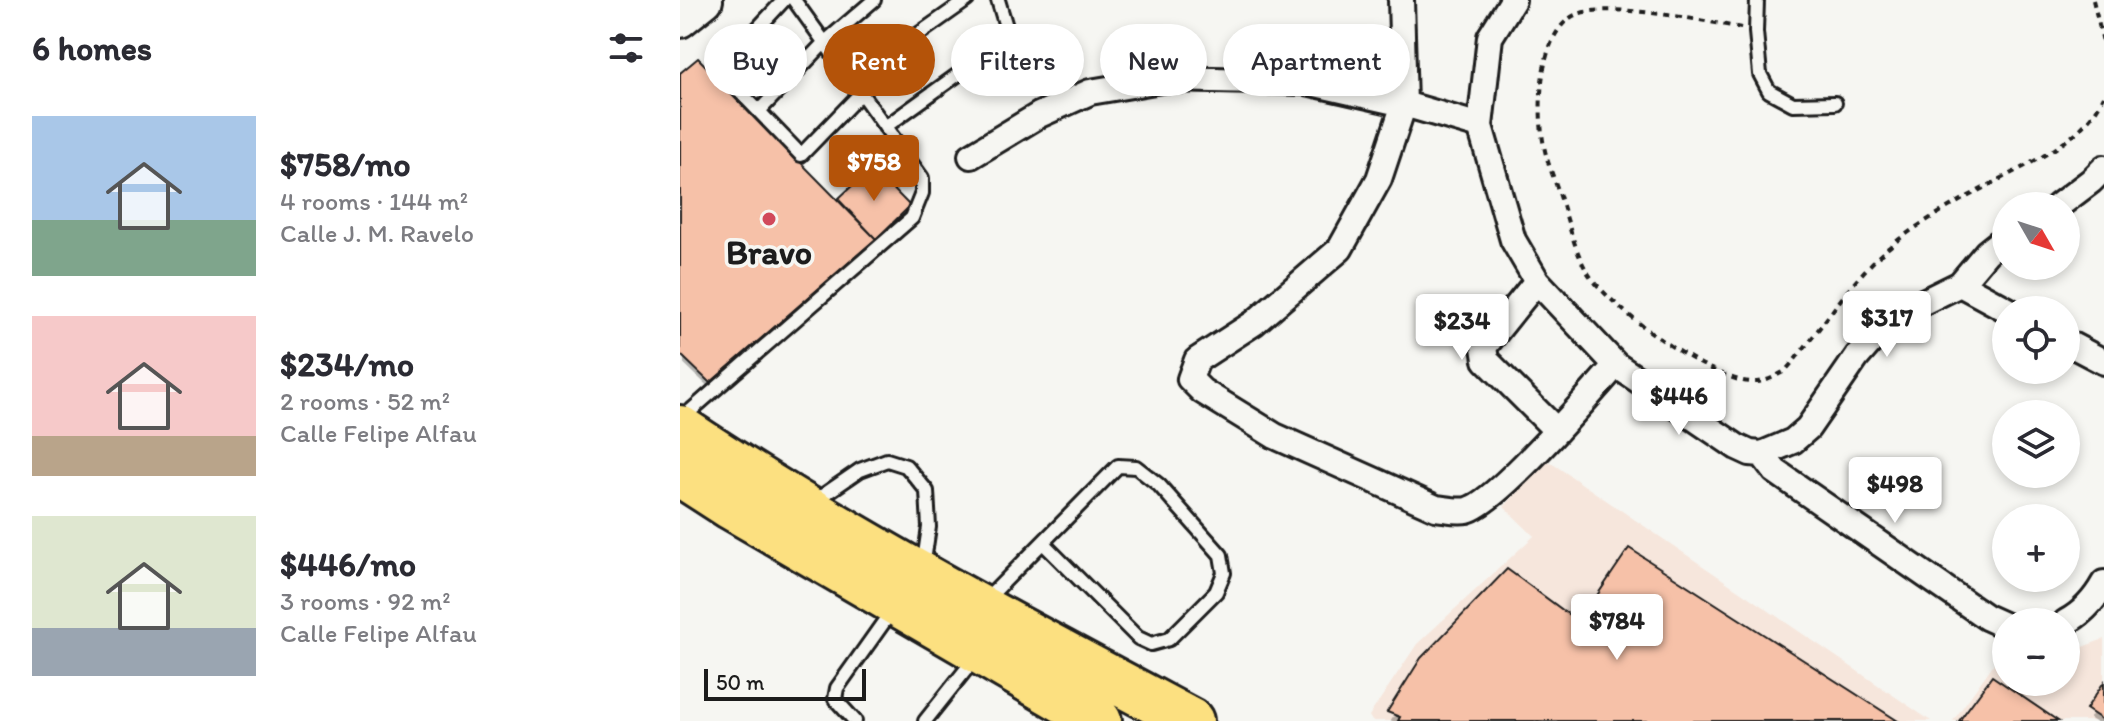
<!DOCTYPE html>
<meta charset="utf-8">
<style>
:root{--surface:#fff;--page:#f7f7f7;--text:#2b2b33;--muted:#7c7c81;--accent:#b45309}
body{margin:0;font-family:Itim,sans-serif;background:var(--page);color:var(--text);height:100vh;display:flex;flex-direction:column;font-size:30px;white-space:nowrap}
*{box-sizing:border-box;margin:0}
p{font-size:26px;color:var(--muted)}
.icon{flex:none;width:44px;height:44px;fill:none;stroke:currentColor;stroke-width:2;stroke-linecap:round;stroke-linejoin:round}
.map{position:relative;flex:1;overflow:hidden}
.panel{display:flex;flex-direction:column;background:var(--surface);width:680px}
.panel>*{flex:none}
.guide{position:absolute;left:24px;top:24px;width:760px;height:72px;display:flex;gap:16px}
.needle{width:52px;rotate:129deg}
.fabs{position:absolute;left:1312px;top:192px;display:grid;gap:16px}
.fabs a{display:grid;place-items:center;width:88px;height:88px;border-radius:50%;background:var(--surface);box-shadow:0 4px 12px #0003;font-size:40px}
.scale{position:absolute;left:24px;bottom:20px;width:162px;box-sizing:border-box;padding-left:8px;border:4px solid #1c1c1c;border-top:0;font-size:22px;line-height:28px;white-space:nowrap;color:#1c1c1c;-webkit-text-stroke:6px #f6f6f2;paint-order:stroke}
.price{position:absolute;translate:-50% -68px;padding:0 18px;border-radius:8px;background:#fff;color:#222;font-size:26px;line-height:52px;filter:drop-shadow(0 2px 4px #0008)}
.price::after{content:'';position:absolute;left:50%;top:48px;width:24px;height:18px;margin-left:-12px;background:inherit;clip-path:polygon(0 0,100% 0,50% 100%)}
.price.current{background:var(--accent);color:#fff}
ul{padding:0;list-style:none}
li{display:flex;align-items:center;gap:24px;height:200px;padding:0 32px}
li span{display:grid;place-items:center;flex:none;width:224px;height:160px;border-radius:0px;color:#555}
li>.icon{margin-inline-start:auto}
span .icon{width:96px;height:96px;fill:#fffc;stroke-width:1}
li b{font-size:34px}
h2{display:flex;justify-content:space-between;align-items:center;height:96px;padding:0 32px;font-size:34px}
.pill{padding:0 28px;border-radius:36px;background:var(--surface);box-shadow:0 4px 12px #0003;font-size:28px;line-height:72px}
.pill.current{background:var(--accent);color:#fff}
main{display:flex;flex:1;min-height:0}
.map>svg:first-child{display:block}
.built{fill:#f6e6dc}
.building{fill:#f6c1a8;stroke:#1c1c1c;stroke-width:2;filter:url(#shadow)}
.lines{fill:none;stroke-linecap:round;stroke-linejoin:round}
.lane-casing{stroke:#1c1c1c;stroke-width:18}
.street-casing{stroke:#1c1c1c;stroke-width:30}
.secondary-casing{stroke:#1c1c1c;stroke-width:40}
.highway-casing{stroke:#1c1c1c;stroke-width:50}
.path{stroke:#1c1c1c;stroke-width:4;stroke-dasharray:6 6;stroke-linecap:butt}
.lane{stroke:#f6f6f2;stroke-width:12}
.street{stroke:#f6f6f2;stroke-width:24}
.secondary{stroke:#f6f6f2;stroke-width:34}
.highway{stroke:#fce080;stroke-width:44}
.poi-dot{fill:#d1495b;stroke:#f6f6f2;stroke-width:3}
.labels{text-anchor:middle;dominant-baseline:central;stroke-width:7;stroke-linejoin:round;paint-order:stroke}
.poi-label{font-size:34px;font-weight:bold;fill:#1c1c1c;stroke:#f6f6f2}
</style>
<main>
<section class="panel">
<h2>6 homes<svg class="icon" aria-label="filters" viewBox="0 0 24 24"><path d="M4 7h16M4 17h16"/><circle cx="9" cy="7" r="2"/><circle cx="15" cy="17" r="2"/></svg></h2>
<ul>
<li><span style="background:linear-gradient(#a9c7e8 65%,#7fa58c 0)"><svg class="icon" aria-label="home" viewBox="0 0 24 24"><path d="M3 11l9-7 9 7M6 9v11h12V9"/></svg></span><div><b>$758/mo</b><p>4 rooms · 144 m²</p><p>Calle J. M. Ravelo</p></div></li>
<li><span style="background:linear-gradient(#f6c9c9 75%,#b9a48a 0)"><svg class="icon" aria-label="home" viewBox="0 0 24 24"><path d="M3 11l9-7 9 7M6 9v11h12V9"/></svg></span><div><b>$234/mo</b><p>2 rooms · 52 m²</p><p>Calle Felipe Alfau</p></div></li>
<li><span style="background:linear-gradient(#dfe7d0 70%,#9aa5b1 0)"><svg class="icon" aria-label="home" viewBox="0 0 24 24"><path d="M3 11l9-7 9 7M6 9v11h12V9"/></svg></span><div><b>$446/mo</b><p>3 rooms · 92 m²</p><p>Calle Felipe Alfau</p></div></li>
</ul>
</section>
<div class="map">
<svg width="1424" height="721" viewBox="0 0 1424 721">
<defs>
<filter id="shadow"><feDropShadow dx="5" dy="9" stdDeviation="0" flood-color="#0004"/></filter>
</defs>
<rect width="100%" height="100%" fill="#f6f6f2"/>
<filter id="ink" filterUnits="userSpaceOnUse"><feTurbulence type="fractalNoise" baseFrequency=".0125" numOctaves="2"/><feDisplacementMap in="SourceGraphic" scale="16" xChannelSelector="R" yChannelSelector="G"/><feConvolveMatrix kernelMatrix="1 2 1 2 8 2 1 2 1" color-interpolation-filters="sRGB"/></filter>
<g filter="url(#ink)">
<!-- built -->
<path class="built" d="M867 460 1251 721H692L689 716 737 644 854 536 824 507Z
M1424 639V721H1273L1320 655H1326V682H1386V653Z"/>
<!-- building -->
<path class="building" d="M18 58 196 239 30 383 0 354V73Z
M192 167 230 206 196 239 158 199Z
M949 548 1218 721H718L720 717 707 712 741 658 827 569 899 622Z
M1312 676 1378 721H1279Z
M1424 682V721L1406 709Z"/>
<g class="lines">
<defs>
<path id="lane" d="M104 0 39 70 121 155 181 93
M1077 0 1076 32 1080 74 1089 91 1113 104 1155 103
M172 81 287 0
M79 111 144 43 194 0
M205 127 319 45 327 30 318 0
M0 420 232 218 242 193V178L114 0
M132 503 180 470 207 460 226 466 247 491 249 527 243 568
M304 602 438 466 456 467 479 485 541 555 544 573 536 592 489 639 471 644 458 638 363 543
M175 721 155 699 157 688 213 609
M245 721 296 657"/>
<path id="street" d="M721 0 724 104 699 179 660 249 574 323 517 360 510 379 522 391 595 436 756 508C766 509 777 512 787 510 818 502 910 394 936 365
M833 0 810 37 800 126 833 240 857 281 936 365 1057 447 1070 453 1082 454 1113 441 1128 428 1177 357 1198 333 1223 312 1280 284 1307 252 1326 237
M291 156 359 115 410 92 487 79 627 82 724 104 800 126
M1378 206 1411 181 1424 168
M857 281 804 347 806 360 877 431
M1280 284 1328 310
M1386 342 1424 362
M1082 454 1095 471 1306 617 1326 626
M1386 622C1403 613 1414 601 1424 583"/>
<path id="secondary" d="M0 20 25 0"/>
<path id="highway" d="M0 428C163 537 338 629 511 721
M0 474 51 507 419 721"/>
</defs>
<!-- lane casing -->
<use href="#lane" class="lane-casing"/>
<!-- street casing -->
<use href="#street" class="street-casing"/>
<!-- secondary casing -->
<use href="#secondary" class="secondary-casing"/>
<!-- highway casing -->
<use href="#highway" class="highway-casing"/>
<!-- path -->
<path class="path" d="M1413 0 1424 46
M1061 28C1027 21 922 0 893 16 858 36 857 112 864 146 867 162 874 178 879 193 887 217 893 245 905 268 924 305 1029 380 1071 382 1085 383 1094 377 1105 371 1138 334 1163 291 1198 257 1230 227 1272 205 1311 184 1353 161 1402 142 1424 96"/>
<!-- lane -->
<use href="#lane" class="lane"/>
<!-- street -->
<use href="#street" class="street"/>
<!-- secondary -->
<use href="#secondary" class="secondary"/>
<!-- highway -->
<use href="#highway" class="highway"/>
</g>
</g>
<!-- markers -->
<circle class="poi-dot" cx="89" cy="219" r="8"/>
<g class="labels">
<!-- poi labels -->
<g class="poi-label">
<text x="89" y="252">Bravo</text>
</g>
</g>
</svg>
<div class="fabs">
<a><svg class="needle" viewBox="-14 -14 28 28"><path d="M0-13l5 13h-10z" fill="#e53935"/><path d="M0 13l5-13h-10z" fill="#7c7c81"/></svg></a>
<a><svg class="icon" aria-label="locate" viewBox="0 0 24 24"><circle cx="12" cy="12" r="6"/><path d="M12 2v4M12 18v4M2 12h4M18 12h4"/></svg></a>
<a><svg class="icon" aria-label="layers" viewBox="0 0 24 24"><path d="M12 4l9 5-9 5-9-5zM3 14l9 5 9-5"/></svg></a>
<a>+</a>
<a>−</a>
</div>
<div class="scale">50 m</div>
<b class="price current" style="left:194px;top:203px">$758</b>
<b class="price" style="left:1207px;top:359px">$317</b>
<b class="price" style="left:782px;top:362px">$234</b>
<b class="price" style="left:999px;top:437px">$446</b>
<b class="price" style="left:1215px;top:525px">$498</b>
<b class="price" style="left:937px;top:662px">$784</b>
<div class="guide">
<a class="pill">Buy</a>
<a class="pill current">Rent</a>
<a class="pill">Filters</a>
<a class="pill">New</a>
<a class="pill">Apartment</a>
</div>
</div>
</main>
